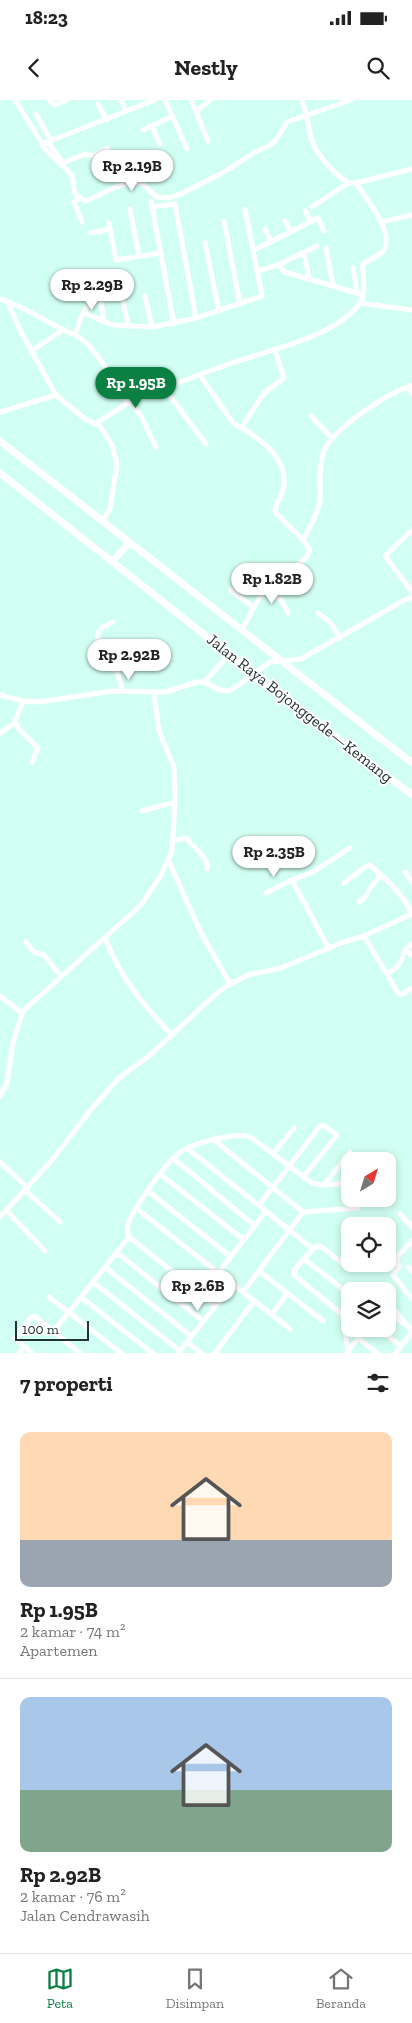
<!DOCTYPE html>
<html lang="id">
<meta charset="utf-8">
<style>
:root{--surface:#fff;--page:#f2f2f2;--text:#222;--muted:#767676;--line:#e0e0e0;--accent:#0b8043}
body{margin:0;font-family:"Zilla Slab",serif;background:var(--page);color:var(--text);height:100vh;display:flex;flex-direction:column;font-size:19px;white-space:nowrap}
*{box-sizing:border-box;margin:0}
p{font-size:16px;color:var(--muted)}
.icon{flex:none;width:28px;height:28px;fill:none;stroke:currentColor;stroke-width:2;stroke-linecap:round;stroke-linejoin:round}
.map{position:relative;height:1253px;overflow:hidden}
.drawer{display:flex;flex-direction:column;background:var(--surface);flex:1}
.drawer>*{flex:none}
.needle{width:32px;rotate:38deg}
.tools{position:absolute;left:341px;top:1052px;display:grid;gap:10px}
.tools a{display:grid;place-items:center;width:55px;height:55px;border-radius:10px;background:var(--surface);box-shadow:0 2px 8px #0003;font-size:25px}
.scale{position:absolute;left:15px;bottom:12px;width:74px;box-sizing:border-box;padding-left:5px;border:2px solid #223430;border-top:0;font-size:14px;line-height:18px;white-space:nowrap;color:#223430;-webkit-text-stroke:4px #fff;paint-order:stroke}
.price{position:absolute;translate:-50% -42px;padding:0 11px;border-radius:18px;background:#fff;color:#222;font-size:16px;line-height:32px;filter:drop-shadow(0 1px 2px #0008)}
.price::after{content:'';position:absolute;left:50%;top:30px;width:15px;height:11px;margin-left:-8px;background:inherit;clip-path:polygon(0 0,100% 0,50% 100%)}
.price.current{background:var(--accent);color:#fff}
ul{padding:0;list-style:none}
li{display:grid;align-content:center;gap:10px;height:265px;padding:0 20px}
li+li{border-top:1px solid var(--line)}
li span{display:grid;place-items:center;height:155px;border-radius:10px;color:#555}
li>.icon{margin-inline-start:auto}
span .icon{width:90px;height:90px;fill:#fffc;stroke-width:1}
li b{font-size:21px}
h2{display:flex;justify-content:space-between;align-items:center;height:60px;padding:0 20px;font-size:21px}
.status{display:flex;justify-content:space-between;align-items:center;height:35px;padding:0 25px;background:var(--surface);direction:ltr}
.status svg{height:14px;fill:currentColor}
header{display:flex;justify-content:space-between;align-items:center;height:65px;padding:0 20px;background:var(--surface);font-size:22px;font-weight:700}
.dock{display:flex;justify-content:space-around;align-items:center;height:70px;border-top:1px solid var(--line);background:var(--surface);font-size:14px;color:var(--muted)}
.dock a{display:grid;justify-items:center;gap:2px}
.dock .current{color:var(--accent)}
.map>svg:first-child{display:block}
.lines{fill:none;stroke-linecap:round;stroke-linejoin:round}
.minor{stroke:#fff;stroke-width:5}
.highway{stroke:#fff;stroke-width:7}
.labels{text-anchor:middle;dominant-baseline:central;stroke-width:4;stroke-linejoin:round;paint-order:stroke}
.street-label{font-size:16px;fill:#223430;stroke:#fff}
</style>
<div class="status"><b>18:23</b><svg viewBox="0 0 49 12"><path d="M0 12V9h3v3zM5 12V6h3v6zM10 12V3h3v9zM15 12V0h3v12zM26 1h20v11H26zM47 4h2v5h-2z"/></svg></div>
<header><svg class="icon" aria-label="back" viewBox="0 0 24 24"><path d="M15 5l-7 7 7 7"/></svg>Nestly<svg class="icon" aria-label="search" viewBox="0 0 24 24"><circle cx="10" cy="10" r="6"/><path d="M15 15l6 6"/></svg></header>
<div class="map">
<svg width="412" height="1253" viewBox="0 0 412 1253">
<rect width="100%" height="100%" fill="#d2fff3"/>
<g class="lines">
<!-- minor -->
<path class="minor" d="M15 0 46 50 72 75 75 94 85 101C104 95 121 79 142 83L152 93 157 97 168 98 181 94 224 72 257 51 269 46 276 40 287 22 351 0
M49 0 55 5 67 0
M121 0 126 11
M165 0 187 49
M191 0 208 41
M302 0C307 13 308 25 311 38 317 56 333 72 348 83H356L412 69
M98 4 107 20
M196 12 210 0
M36 14 51 41
M152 26 160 44
M143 30 173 16
M48 42 63 63 85 54 92 56 108 48
M42 44 155 0
M79 98 74 102 82 122
M151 101 174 224
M152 107 175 104 196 218
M312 107 348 83
M130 109 139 156
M305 110 311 122
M224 121 240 204
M285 121 291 132
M381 122 412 115
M109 123 116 160 161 153
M265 129 271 141
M91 133 110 129
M205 143 219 211
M326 148 333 185
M254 150 318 118 324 131
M304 153 309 179
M278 165 317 146
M353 168 357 193
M257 171 278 165 285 172 360 194
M100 196 104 222
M145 196 152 227
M0 199C27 207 49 225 75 235L81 217 96 191
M7 201 21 232 56 295 85 319 95 324 128 303C115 284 95 244 75 235
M123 201 128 225
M360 203 412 210
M84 213 113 225 152 227 196 218 262 196 245 109
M31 251 63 230
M200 275 233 323C257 336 291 358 283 390 281 398 275 404 275 412L303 440 310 450C306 464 277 479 266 490 254 502 250 517 241 531
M412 285 408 287 412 294
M164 288 206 344
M130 302 141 316 156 347
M128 303C162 289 197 275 232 263 268 250 340 236 361 201 367 190 362 176 363 164L383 152C395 131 367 100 356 83
M0 312 56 295
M311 316 332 338
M98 323 112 345 117 364 110 409 102 421
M242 327 264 293 284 278 275 250
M412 430 385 456 412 492
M303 440C309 428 318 414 320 401 321 385 318 366 324 351 332 330 386 294 408 287
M267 488 282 501 288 513
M231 490 253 507
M318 513 330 522 340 538
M113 522 101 528 97 536 117 572 123 591
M204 582 230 554
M0 595 23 601 39 602 113 591 166 592 197 582H204L220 590 228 591 237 586 270 562 301 559 401 502 412 497
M23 601 15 621 19 629 38 648 32 663
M0 633 12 625
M142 711 175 702
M174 740 187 738C192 748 209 756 207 769
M168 759 200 831 230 884
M405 772 412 782
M266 793 292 780
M359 802 367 795C369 785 377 784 380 774
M364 836 398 893 401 895 412 888
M105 838C121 878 142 904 172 935
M26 842 34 852 44 855 61 876
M329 849 292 780 313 772 350 748
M406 849 412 856
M386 873C397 870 403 860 405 850L412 844
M0 896 22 913
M0 996 7 983 13 942 23 911 140 806 160 777 172 751 175 702 174 667 159 631 154 593
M214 1040 303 1112 358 1108
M187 1048 313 1149
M273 1054 294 1028
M173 1058 255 1126
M0 1062 28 1088
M161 1075 244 1140
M324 1085 350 1052
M26 1091 60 1122
M148 1091 231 1157
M259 1105 320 1026 323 1025 337 1035 303 1077
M137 1109 290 1229
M6 1110 45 1151
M400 1114 412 1127
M0 1117 52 1060 93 1007 119 978 150 955 217 893 230 884 248 875 281 868 341 843 364 836 412 814C403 794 386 779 370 765L365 767 344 783
M129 1137 216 1206
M412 1141 397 1157 399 1167 393 1175 412 1199
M313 1149 295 1169 294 1175 343 1215 348 1253
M313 1149 317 1146 322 1147 347 1167
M116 1152 203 1221
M304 1159 344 1190 348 1201 343 1215
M105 1167 191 1236
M408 1167 412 1171
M259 1171 323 1221
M219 1172 266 1111
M93 1182 180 1251
M243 1192 303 1112
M49 1197 121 1253
M81 1197 152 1253
M388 1202 412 1231
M272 1214 287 1194
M388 1214 405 1224
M379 1229 401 1246
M53 1232 129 1137C127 1132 127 1127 129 1122 134 1107 166 1063 179 1053 190 1044 240 1030 252 1038L312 1083 324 1085 350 1083
M358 1238 377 1253
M187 1242 201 1253
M179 1252 233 1184
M347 1252 366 1229
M19 1253 24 1246
M32 1253 15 1238 31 1217 34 1216 80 1253
M215 1253 254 1201
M396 1253 412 1232"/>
<!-- highway -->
<path class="highway" d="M0 341 412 663
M0 373 254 574 412 695
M112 462 129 443"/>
</g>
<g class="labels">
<!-- street labels -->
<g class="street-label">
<text transform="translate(300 608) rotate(38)">Jalan Raya Bojonggede—Kemang</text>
</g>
</g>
</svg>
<div class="tools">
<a><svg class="needle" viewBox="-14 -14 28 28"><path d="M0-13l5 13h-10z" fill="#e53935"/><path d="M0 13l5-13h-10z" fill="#767676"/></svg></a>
<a><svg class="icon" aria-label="locate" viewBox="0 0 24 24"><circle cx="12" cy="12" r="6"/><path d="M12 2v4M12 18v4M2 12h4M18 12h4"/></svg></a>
<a><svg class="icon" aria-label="layers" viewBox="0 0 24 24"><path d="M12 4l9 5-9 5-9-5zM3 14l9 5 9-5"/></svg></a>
</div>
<div class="scale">100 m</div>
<b class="price" style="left:132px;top:92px">Rp 2.19B</b>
<b class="price" style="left:92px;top:211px">Rp 2.29B</b>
<b class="price current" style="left:136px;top:309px">Rp 1.95B</b>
<b class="price" style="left:272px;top:505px">Rp 1.82B</b>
<b class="price" style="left:129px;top:581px">Rp 2.92B</b>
<b class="price" style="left:274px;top:778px">Rp 2.35B</b>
<b class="price" style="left:198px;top:1212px">Rp 2.6B</b>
</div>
<section class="drawer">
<h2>7 properti<svg class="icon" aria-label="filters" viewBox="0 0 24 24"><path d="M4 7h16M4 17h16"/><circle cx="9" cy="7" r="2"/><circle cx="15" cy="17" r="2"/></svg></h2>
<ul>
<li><span style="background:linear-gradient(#ffd9b3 70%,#9aa5b1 0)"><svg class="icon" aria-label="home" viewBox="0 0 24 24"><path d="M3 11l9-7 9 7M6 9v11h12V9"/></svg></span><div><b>Rp 1.95B</b><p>2 kamar · 74 m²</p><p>Apartemen</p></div></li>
<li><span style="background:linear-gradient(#a9c7e8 60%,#7fa58c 0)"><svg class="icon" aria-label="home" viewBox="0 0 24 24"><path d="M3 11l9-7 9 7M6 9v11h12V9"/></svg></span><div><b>Rp 2.92B</b><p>2 kamar · 76 m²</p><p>Jalan Cendrawasih</p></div></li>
</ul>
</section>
<nav class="dock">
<a class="current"><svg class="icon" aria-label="map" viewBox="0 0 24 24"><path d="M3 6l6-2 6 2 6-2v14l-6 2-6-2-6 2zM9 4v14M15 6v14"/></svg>Peta</a>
<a><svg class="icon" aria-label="saved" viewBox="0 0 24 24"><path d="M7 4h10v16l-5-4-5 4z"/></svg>Disimpan</a>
<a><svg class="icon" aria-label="home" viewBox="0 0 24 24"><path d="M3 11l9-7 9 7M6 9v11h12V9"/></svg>Beranda</a>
</nav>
